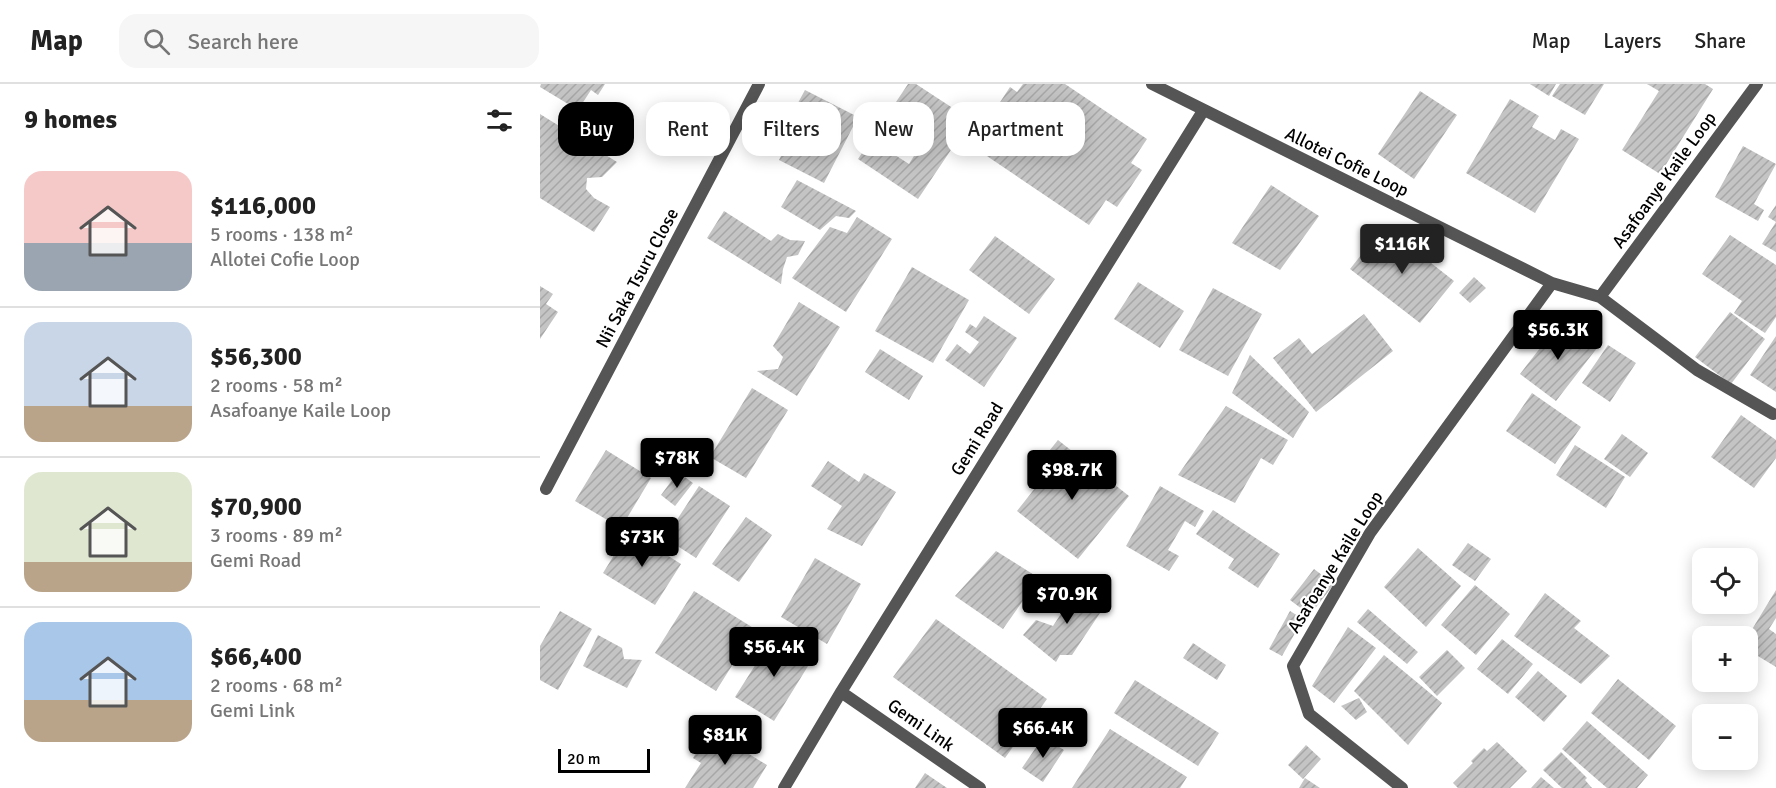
<!DOCTYPE html>
<meta charset="utf-8">
<style>
:root{--surface:#fff;--page:#f6f6f6;--text:#222;--muted:#767676;--line:#e0e0e0;--accent:#000}
body{margin:0;font-family:Signika,sans-serif;background:var(--page);color:var(--text);height:100vh;display:flex;flex-direction:column;font-size:22px;white-space:nowrap}
*{box-sizing:border-box;margin:0}
p{font-size:20px;color:var(--muted)}
.icon{flex:none;width:33px;height:33px;fill:none;stroke:currentColor;stroke-width:2;stroke-linecap:round;stroke-linejoin:round}
.map{position:relative;flex:1;overflow:hidden}
.drawer{display:flex;flex-direction:column;background:var(--surface);width:540px}
.drawer>*{flex:none}
.top-card{position:absolute;left:18px;top:18px;width:570px;height:54px;display:flex;gap:12px}
.buttons{position:absolute;left:1152px;top:464px;display:grid;gap:12px}
.buttons a{display:grid;place-items:center;width:66px;height:66px;border-radius:12px;background:var(--surface);box-shadow:0 3px 15px #0003;font-size:30px}
.scale{position:absolute;left:18px;bottom:15px;width:92px;box-sizing:border-box;padding-left:6px;border:3px solid #000;border-top:0;font-size:16px;line-height:21px;white-space:nowrap;color:#000;-webkit-text-stroke:4px #fff;paint-order:stroke}
.price{position:absolute;translate:-50% -51px;padding:0 14px;border-radius:6px;background:var(--accent);color:#fff;font-size:20px;line-height:39px;filter:drop-shadow(0 2px 3px #0008)}
.price::after{content:'';position:absolute;left:50%;top:36px;width:18px;height:14px;margin-left:-9px;background:inherit;clip-path:polygon(0 0,100% 0,50% 100%)}
.price.current{background:#222;color:#fff}
ul{padding:0;list-style:none}
li{display:flex;align-items:center;gap:18px;height:150px;padding:0 24px}
li+li{border-top:2px solid var(--line)}
li span{display:grid;place-items:center;flex:none;width:168px;height:120px;border-radius:18px;color:#555}
li>.icon{margin-inline-start:auto}
span .icon{width:72px;height:72px;fill:#fffc;stroke-width:1}
li b{font-size:26px}
h2{display:flex;justify-content:space-between;align-items:center;height:72px;padding:0 24px;font-size:26px}
.pill{padding:0 21px;border-radius:18px;background:var(--surface);box-shadow:0 3px 15px #0003;font-size:21px;line-height:54px}
.pill.current{background:var(--accent);color:#fff}
header{display:flex;align-items:center;gap:36px;box-sizing:border-box;height:84px;padding:0 30px;background:var(--surface);border-bottom:2px solid var(--line)}
header strong{font-size:28px}
nav{display:flex;gap:33px;margin-inline-start:auto;font-size:21px}
.search{width:420px;height:54px;background:var(--page);display:flex;align-items:center;gap:15px;box-sizing:border-box;padding:0 21px;border-radius:18px;color:var(--muted);font-size:22px}
main{display:flex;flex:1;min-height:0}
.map>svg:first-child{display:block}
.building{fill:url(#building-hatch);fill-rule:evenodd}
.lines{fill:none;stroke-linecap:round;stroke-linejoin:round}
.street{stroke:#555;stroke-width:12}
.labels{text-anchor:middle;dominant-baseline:central;stroke-width:4.5;stroke-linejoin:round;paint-order:stroke}
.street-label{font-size:18px;fill:#000;stroke:#fff}
</style>
<header>
<strong>Map</strong>
<div class="search"><svg class="icon" aria-label="search" viewBox="0 0 24 24"><circle cx="10" cy="10" r="6"/><path d="M15 15l6 6"/></svg>Search here</div>
<nav><a>Map</a><a>Layers</a><a>Share</a></nav>
</header>
<main>
<section class="drawer">
<h2>9 homes<svg class="icon" aria-label="filters" viewBox="0 0 24 24"><path d="M4 7h16M4 17h16"/><circle cx="9" cy="7" r="2"/><circle cx="15" cy="17" r="2"/></svg></h2>
<ul>
<li><span style="background:linear-gradient(#f6c9c9 60%,#9aa5b1 0)"><svg class="icon" aria-label="home" viewBox="0 0 24 24"><path d="M3 11l9-7 9 7M6 9v11h12V9"/></svg></span><div><b>$116,000</b><p>5 rooms · 138 m²</p><p>Allotei Cofie Loop</p></div></li>
<li><span style="background:linear-gradient(#c9d6e8 70%,#b9a48a 0)"><svg class="icon" aria-label="home" viewBox="0 0 24 24"><path d="M3 11l9-7 9 7M6 9v11h12V9"/></svg></span><div><b>$56,300</b><p>2 rooms · 58 m²</p><p>Asafoanye Kaile Loop</p></div></li>
<li><span style="background:linear-gradient(#dfe7d0 75%,#b9a48a 0)"><svg class="icon" aria-label="home" viewBox="0 0 24 24"><path d="M3 11l9-7 9 7M6 9v11h12V9"/></svg></span><div><b>$70,900</b><p>3 rooms · 89 m²</p><p>Gemi Road</p></div></li>
<li><span style="background:linear-gradient(#a9c7e8 65%,#b9a48a 0)"><svg class="icon" aria-label="home" viewBox="0 0 24 24"><path d="M3 11l9-7 9 7M6 9v11h12V9"/></svg></span><div><b>$66,400</b><p>2 rooms · 68 m²</p><p>Gemi Link</p></div></li>
</ul>
</section>
<div class="map">
<svg width="1236" height="704" viewBox="0 0 1236 704">
<defs>
<pattern id="building-hatch" width="6" height="6" patternUnits="userSpaceOnUse" patternTransform="scale(1.5)"><rect width="6" height="6" fill="#c4c4c4"/><path d="M-1 1l2-2M0 6l6-6M5 7l2-2" fill="none" stroke="#a7a7a7"/></pattern>
</defs>
<rect width="100%" height="100%" fill="#fff"/>
<!-- building -->
<path class="building" d="M1 0H65L58 11 51 6 38 26 0 3Z
M368 0H376L431 36 378 115 318 75ZM355 42 382 59 369 80 341 62Z
M483 0H525L607 55 591 79 602 86 577 123 566 116 549 141 438 66 453 43 447 38 470 3 477 8Z
M990 0H1016L1009 12Z
M1020 0H1064L1045 31 1012 12Z
M1107 0H1165L1173 5 1120 90 1082 66 1119 7Z
M265 6 318 33 284 99 239 76 261 32 253 28Z
M880 7 917 31 874 95 838 70Z
M970 15 999 32 992 43 1015 56 1021 45 1039 55 995 129 926 89Z
M0 30 77 78 62 93 47 94 46 105 54 114 70 123 54 148 0 114Z
M1203 62 1236 80 1214 120 1224 126 1218 137 1175 113Z
M257 96 316 127 309 134 296 132 280 146 241 123Z
M731 101 779 132 740 186 692 159Z
M1236 121V168L1222 160 1236 138 1228 133Z
M184 127 231 157 238 150 250 156 265 157 258 171 247 173 243 185 241 200 167 154Z
M317 133 352 155 306 228 252 194 290 143 307 149Z
M844 142 914 197 880 239 810 185Z
M1190 151 1236 181V233L1225 249 1194 229 1202 217 1162 190Z
M455 152 515 195 489 230 429 186Z
M372 183 429 216 393 279 335 247Z
M934 193 946 204 930 219 919 209Z
M598 198 644 227 620 264 574 235Z
M0 202 13 210 6 220 18 228 0 255Z
M673 204 722 230 688 292 639 266Z
M259 218 300 243 257 312 217 287 238 285 243 273 233 262Z
M1190 228 1225 255 1191 300 1155 273Z
M824 230 853 267 776 328 733 274 759 254 772 270Z
M444 232 477 254 444 303 405 276 417 260 430 270 439 258 425 248 430 240 436 244Z
M1021 237 1057 264 1016 317 980 290Z
M1236 252V308L1210 291Z
M1068 261 1096 279 1070 318 1042 299Z
M340 265 383 292 369 316 325 288Z
M710 271 769 328 753 354 692 309Z
M212 304 248 326 206 394 170 373Z
M992 309 1041 343 1015 380 966 347Z
M686 322 748 356 733 381 721 374 695 419 638 391Z
M1201 331 1236 356V374L1214 404 1171 373Z
M1082 350 1108 369 1090 393 1064 375Z
M518 356 589 412 538 475 477 427 507 389 497 382Z
M1035 361 1085 393 1066 424 1016 391Z
M66 366 111 394 81 444 35 417Z
M288 377 319 398 324 389 356 408 322 462 287 445 302 422 271 402Z
M138 388 153 399 135 422 121 411Z
M159 402 190 422 156 474 125 454Z
M620 402 664 427 655 443 645 437 628 466 639 472 629 487 586 462Z
M673 426 740 470 718 504 688 484 694 475 656 450Z
M206 433 232 451 199 498 172 480Z
M89 447 141 480 115 521 63 489Z
M928 459 951 475 935 497 912 481Z
M878 464 921 502 886 543 844 503Z
M456 467 499 494 463 545 415 512Z
M275 474 321 500 287 560 241 533Z
M774 485 794 500 770 531 750 516Z
M541 499 566 520 532 571H520L516 578 483 551 496 536 513 542Z
M935 501 970 530 936 571 901 541Z
M1236 506V534L1229 545 1236 550V583L1208 566V552Z
M154 507 215 545 176 607 115 569Z
M1005 509 1041 537 1034 544 1070 572 1041 600 974 552Z
M828 525 878 568 867 580 817 538Z
M20 527 52 545 18 606 0 596V562Z
M750 527 763 535 742 572 729 565Z
M396 535 507 615 465 674 353 593Z
M808 543 836 564 794 619 772 602Z
M235 550 273 574 234 637 195 613Z
M58 551 82 564 84 575 102 576 87 604 43 582Z
M962 555 993 580 968 610 937 585Z
M653 559 686 581 677 596 643 574Z
M907 566 925 584 897 612 879 593Z
M844 571 902 619 868 661 814 607Z
M998 587 1027 612 1004 638 975 613Z
M1078 595 1136 642 1109 676 1051 629Z
M595 596 679 649 658 682 574 629Z
M819 614 827 628 816 636 801 622Z
M1047 637 1108 691 1097 704H1067L1022 665Z
M570 645 647 693 640 704H532Z
M170 646 227 681 213 704H145L161 679 153 674Z
M503 653 524 666 503 698 482 684Z
M957 658 987 687 970 704H918L913 699 933 679 931 677 944 664 947 667Z
M766 661 781 675 763 695 748 681Z
M1021 668 1047 694 1045 696 1052 704H1022L1003 686Z
M385 689 407 704H375Z
M1001 693 1014 704H991Z
M765 694 780 704H759Z"/>
<g class="lines">
<!-- street -->
<path class="street" d="M612 0 1012 199 1060 213 1157 286 1233 330
M1060 213 1217 0
M6 405 219 0
M301 608 440 704
M244 704 301 608 663 27
M862 704 769 630 753 582 830 449 1012 199"/>
</g>
<g class="labels">
<!-- street labels -->
<g class="street-label">
<text transform="translate(807 78) rotate(26)">Allotei Cofie Loop</text>
<text transform="translate(1124 96) rotate(-54)">Asafoanye Kaile Loop</text>
<text transform="translate(97 194) rotate(-62)">Nii Saka Tsuru Close</text>
<text transform="translate(437 355) rotate(-58)">Gemi Road</text>
<text transform="translate(795 478) rotate(-58)">Asafoanye Kaile Loop</text>
<text transform="translate(381 641) rotate(35)">Gemi Link</text>
</g>
</g>
</svg>
<div class="buttons">
<a><svg class="icon" aria-label="locate" viewBox="0 0 24 24"><circle cx="12" cy="12" r="6"/><path d="M12 2v4M12 18v4M2 12h4M18 12h4"/></svg></a>
<a>+</a>
<a>−</a>
</div>
<div class="scale">20 m</div>
<b class="price current" style="left:862px;top:191px">$116K</b>
<b class="price" style="left:1018px;top:277px">$56.3K</b>
<b class="price" style="left:137px;top:405px">$78K</b>
<b class="price" style="left:532px;top:417px">$98.7K</b>
<b class="price" style="left:102px;top:484px">$73K</b>
<b class="price" style="left:527px;top:541px">$70.9K</b>
<b class="price" style="left:234px;top:594px">$56.4K</b>
<b class="price" style="left:503px;top:675px">$66.4K</b>
<b class="price" style="left:185px;top:682px">$81K</b>
<div class="top-card">
<a class="pill current">Buy</a>
<a class="pill">Rent</a>
<a class="pill">Filters</a>
<a class="pill">New</a>
<a class="pill">Apartment</a>
</div>
</div>
</main>
